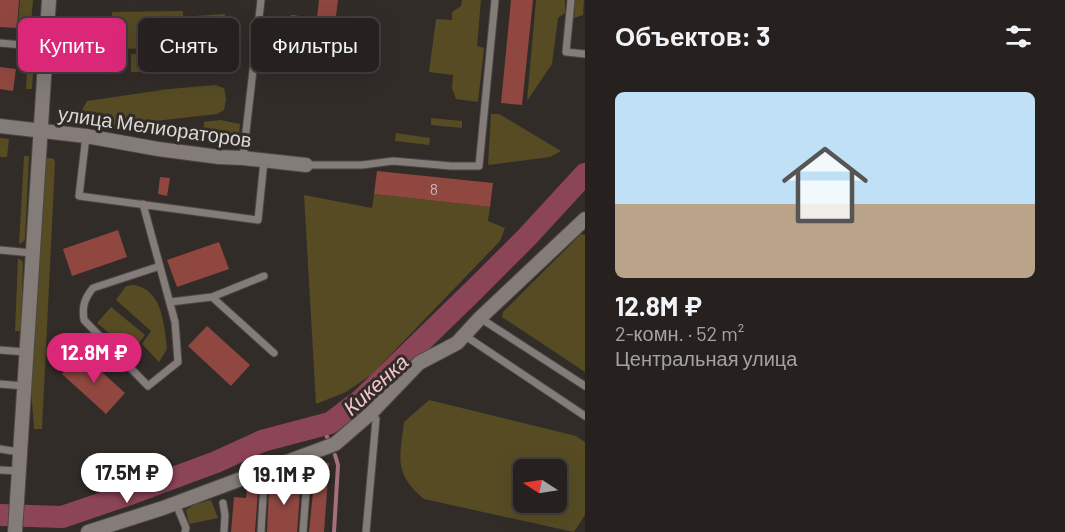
<!DOCTYPE html>
<html lang="ru">
<meta charset="utf-8">
<style>
:root{--surface:#26211f;--page:#322e2c;--text:#f1f3f6;--muted:#a4a3a4;--line:#423e3d;--accent:#db2777}
body{margin:0;font-family:Barlow,sans-serif;background:var(--page);color:var(--text);height:100vh;display:flex;flex-direction:column;font-size:22px;white-space:nowrap}
*{box-sizing:border-box;margin:0}
p{font-size:20px;color:var(--muted)}
.icon{flex:none;width:33px;height:33px;fill:none;stroke:currentColor;stroke-width:2;stroke-linecap:round;stroke-linejoin:round}
.map{position:relative;flex:1;overflow:hidden}
.details{display:flex;flex-direction:column;background:var(--surface);width:480px}
.details>*{flex:none}
.guide{position:absolute;left:18px;top:18px;width:477px;height:54px;display:flex;gap:12px}
.needle{width:39px;rotate:282deg}
.tools{position:absolute;left:513px;top:459px;display:grid;gap:12px}
.tools a{display:grid;place-items:center;width:54px;height:54px;border-radius:9px;background:var(--surface);box-shadow:0 6px 24px #0002,0 0 0 2px var(--line);font-size:30px}
.price{position:absolute;translate:-50% -51px;padding:0 14px;border-radius:21px;background:#fff;color:#222;font-size:20px;line-height:39px;filter:drop-shadow(0 2px 3px #0008)}
.price::after{content:'';position:absolute;left:50%;top:36px;width:18px;height:14px;margin-left:-9px;background:inherit;clip-path:polygon(0 0,100% 0,50% 100%)}
.price.active{background:var(--accent);color:#fff}
ul{padding:0;list-style:none}
li{display:grid;align-content:center;gap:12px;height:318px;padding:0 30px}
li+li{border-top:2px solid var(--line)}
li span{display:grid;place-items:center;height:186px;border-radius:9px;color:#555}
li>.icon{margin-inline-start:auto}
span .icon{width:108px;height:108px;fill:#fffc;stroke-width:1}
li b{font-size:26px}
h2{display:flex;justify-content:space-between;align-items:center;height:72px;padding:0 30px;font-size:26px}
.pill{padding:0 21px;border-radius:9px;background:var(--surface);box-shadow:0 6px 24px #0002,0 0 0 2px var(--line);font-size:21px;line-height:54px}
.pill.active{background:var(--accent);color:#fff}
main{display:flex;flex:1;min-height:0}
.map>svg:first-child{display:block}
.green{fill:#564b23;fill-rule:evenodd}
.lines{fill:none;stroke-linecap:round;stroke-linejoin:round}
.stream{stroke:#a4707d;stroke-width:4}
.river{stroke:#8c4457;stroke-width:22}
.building{fill:#8f4740}
.service-casing{stroke:#4c4745;stroke-width:9}
.minor-casing{stroke:#4c4745;stroke-width:16}
.service{stroke:#837c78;stroke-width:7}
.minor{stroke:#837c78;stroke-width:14}
.labels{text-anchor:middle;dominant-baseline:central;stroke-width:6;stroke-linejoin:round;paint-order:stroke}
.number-label{font-size:16px;fill:#c9b4b0}
.street-label{font-size:20px;fill:#dcd8d6;stroke:#322c29}
.water-label{font-size:21px;font-style:italic;fill:#f3c6cf;stroke:#322c29}
</style>
<main>
<div class="map">
<svg width="585" height="532" viewBox="0 0 585 532">
<rect width="100%" height="100%" fill="#322c29"/>
<!-- green -->
<path class="green" d="M20 0H33L30 36 28 38 17 37Z
M462 0H481L477 46 484 48 478 102 456 99 452 88 453 75 429 72 436 19 452 20V12L461 6Z
M536 0H565V13L558 18 552 64 527 101Z
M575 0H584L583 15 574 18Z
M183 11 184 48 112 49V12Z
M225 14 226 44 195 46 194 16Z
M28 52 34 58 32 89H26Z
M177 53V71L131 72V54Z
M215 85 224 88 226 99 224 110 217 114 111 126 102 120 84 118 82 110 87 101 169 89Z
M491 114H499L561 151 550 157 488 165Z
M431 118 462 121V128L431 125Z
M220 120 240 124 239 135 230 134V138H217L203 134 204 122Z
M396 133 430 138 429 145 395 141Z
M0 138 9 139 7 157H0Z
M24 156H29L25 239 23 242 19 244Z
M43 157 54 159 55 163 42 429H34L31 388Z
M374 194 490 207 488 221 505 228 500 241 372 374 346 392 316 404 304 195 372 208Z
M581 234 585 235V372L502 317 503 312Z
M18 258 23 262 21 331H15Z
M134 285C163 290 164 325 167 349L159 362 142 344 151 331 116 300 126 286Z
M111 307 145 335 132 352 97 323Z
M429 400 576 436 585 442V515L574 532 424 499C393 473 400 458 404 422ZM524 470H556V502H524Z
M211 500 218 518 189 524 186 510 195 504Z"/>
<g class="lines">
<!-- stream -->
<path class="stream" d="M323 426 329 442
M334 532 338 465 335 455"/>
<!-- river -->
<path class="river" d="M0 515 62 517 130 494 216 462 262 441 330 423 362 399 474 290 527 237 585 174"/>
</g>
<!-- building -->
<path class="building" d="M0 0H19L17 28 0 27Z
M319 0H338L334 31 364 34 362 53 337 50 334 74 314 71 318 38 289 34 291 15 317 18Z
M511 0H533L522 105 501 103Z
M0 67 16 69 13 91 0 89Z
M377 171 493 183 490 207 374 194Z
M160 177 170 178 167 196 158 194Z
M118 230 127 257 72 276 63 249Z
M219 242 229 269 177 287 167 260Z
M207 326 250 365 231 386 188 346Z
M81 353 125 393 106 414 62 374Z
M316 462 329 463 324 532H309Z
M277 477 301 479 297 532H267L269 490 276 491Z
M247 488 258 489 255 532H231L234 497 246 498Z"/>
<g class="lines">
<defs>
<path id="service" d="M571 0 566 52 585 54
M0 43 45 47
M256 45 304 49
M86 136 79 196 258 220 264 161
M243 158 261 0
M306 165H362L393 161 451 166H479L495 0
M143 204 175 322 178 362 148 386 84 320C82 307 84 299 93 288L160 266
M0 250 32 253
M212 297 274 353
M170 302 212 297 264 276
M480 318 585 386
M464 335 585 416
M0 350 26 352
M0 384 24 386
M0 449 19 452
M0 470 18 471
M223 503 225 515 224 532
M176 504 186 528 185 532
M261 532 264 482 261 471
M303 532 307 478
M366 532 376 419 371 413"/>
<path id="minor" d="M0 126 86 136 158 149 219 157 243 158 306 165
M15 532 49 0
M88 532 163 508 335 444 371 413 419 363 457 343 480 318 585 219"/>
</defs>
<!-- service casing -->
<use href="#service" class="service-casing"/>
<!-- minor casing -->
<use href="#minor" class="minor-casing"/>
<!-- service -->
<use href="#service" class="service"/>
<!-- minor -->
<use href="#minor" class="minor"/>
</g>
<g class="labels">
<!-- number labels -->
<g class="number-label">
<text x="434" y="188">8</text>
</g>
<!-- street labels -->
<g class="street-label">
<text transform="translate(155 126) rotate(8)">улица Мелиораторов</text>
</g>
<!-- water labels -->
<g class="water-label">
<text transform="translate(375 384) rotate(-42)">Кикенка</text>
</g>
</g>
</svg>
<div class="tools">
<a><svg class="needle" viewBox="-14 -14 28 28"><path d="M0-13l5 13h-10z" fill="#e53935"/><path d="M0 13l5-13h-10z" fill="#a4a3a4"/></svg></a>
</div>
<b class="price active" style="left:94px;top:384px">12.8M ₽</b>
<b class="price" style="left:127px;top:504px">17.5M ₽</b>
<b class="price" style="left:284px;top:506px">19.1M ₽</b>
<div class="guide">
<a class="pill active">Купить</a>
<a class="pill">Снять</a>
<a class="pill">Фильтры</a>
</div>
</div>
<section class="details">
<h2>Объектов: 3<svg class="icon" aria-label="filters" viewBox="0 0 24 24"><path d="M4 7h16M4 17h16"/><circle cx="9" cy="7" r="2"/><circle cx="15" cy="17" r="2"/></svg></h2>
<ul>
<li><span style="background:linear-gradient(#bfe0f5 60%,#b9a48a 0)"><svg class="icon" aria-label="home" viewBox="0 0 24 24"><path d="M3 11l9-7 9 7M6 9v11h12V9"/></svg></span><div><b>12.8M ₽</b><p>2-комн. · 52 m²</p><p>Центральная улица</p></div></li>
</ul>
</section>
</main>
